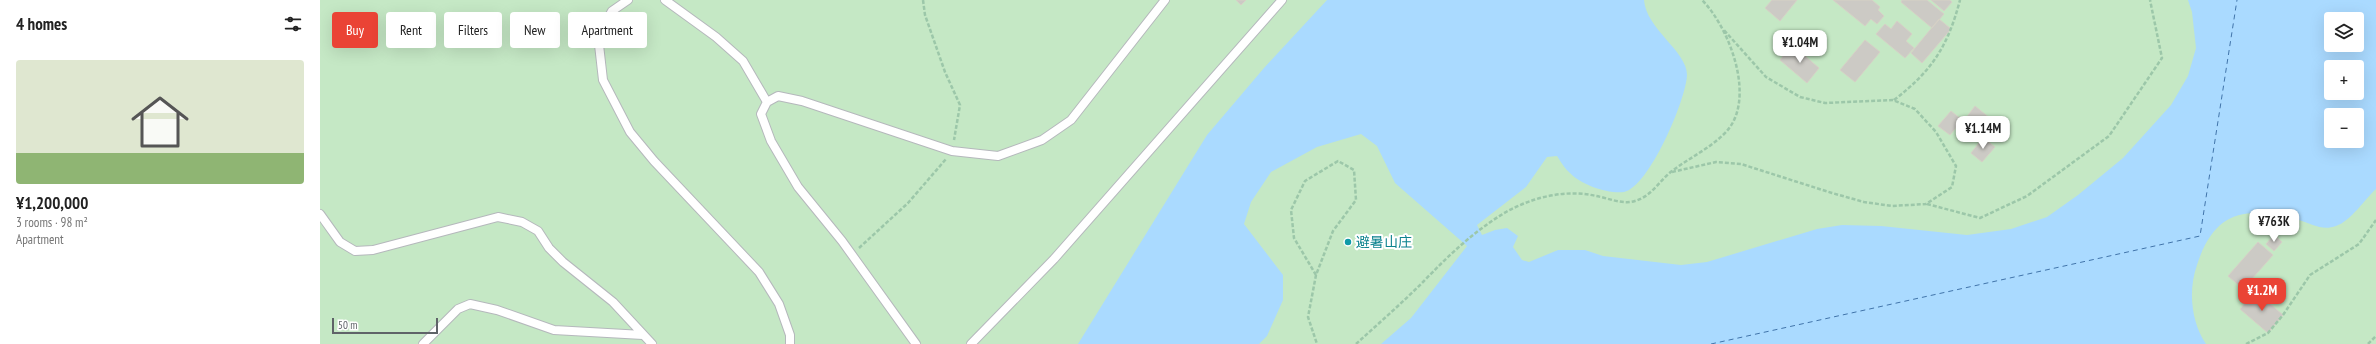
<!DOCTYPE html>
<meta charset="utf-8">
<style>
:root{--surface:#fff;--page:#f2f2f2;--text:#222;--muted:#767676;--line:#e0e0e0;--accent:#ea4335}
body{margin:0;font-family:"PT Sans Narrow","Noto Sans SC",sans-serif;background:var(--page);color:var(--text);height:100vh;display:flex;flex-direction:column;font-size:15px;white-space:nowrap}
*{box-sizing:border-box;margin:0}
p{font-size:13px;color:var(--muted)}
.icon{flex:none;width:22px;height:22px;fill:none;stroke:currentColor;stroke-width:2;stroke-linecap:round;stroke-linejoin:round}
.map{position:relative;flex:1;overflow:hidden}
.side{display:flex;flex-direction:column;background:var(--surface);width:320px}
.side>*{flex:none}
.top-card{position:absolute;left:12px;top:12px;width:380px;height:36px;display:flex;gap:8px}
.fabs{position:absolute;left:2004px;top:12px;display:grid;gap:8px}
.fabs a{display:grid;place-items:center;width:40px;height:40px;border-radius:4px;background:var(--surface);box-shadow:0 4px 16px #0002;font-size:20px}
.scale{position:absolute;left:12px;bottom:10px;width:106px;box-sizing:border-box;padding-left:4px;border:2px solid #5f6368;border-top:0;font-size:11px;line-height:14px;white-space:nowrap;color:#5f6368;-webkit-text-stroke:3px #fff;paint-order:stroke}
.price{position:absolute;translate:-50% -34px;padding:0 9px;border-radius:8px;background:#fff;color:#222;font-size:13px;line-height:26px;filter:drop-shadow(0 1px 2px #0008)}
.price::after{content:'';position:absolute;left:50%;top:24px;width:12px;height:9px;margin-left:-6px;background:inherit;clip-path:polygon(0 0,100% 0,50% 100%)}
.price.current{background:var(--accent);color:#fff}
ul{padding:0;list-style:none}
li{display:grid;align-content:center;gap:8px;height:212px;padding:0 16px}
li+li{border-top:1px solid var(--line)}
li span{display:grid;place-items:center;height:124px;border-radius:4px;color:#555}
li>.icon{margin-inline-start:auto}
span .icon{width:72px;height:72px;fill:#fffc;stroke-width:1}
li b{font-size:17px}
h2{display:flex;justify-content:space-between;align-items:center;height:48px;padding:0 16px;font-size:17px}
.chip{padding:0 14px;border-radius:4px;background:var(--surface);box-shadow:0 4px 16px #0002;font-size:14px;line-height:36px}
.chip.current{background:var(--accent);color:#fff}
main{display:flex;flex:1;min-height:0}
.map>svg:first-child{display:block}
.green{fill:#c5e8c5;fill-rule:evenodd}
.water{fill:#aadaff;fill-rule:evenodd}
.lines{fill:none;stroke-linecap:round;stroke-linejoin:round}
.ferry{stroke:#4174aa;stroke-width:1;stroke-dasharray:5 4;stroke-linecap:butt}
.building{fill:#cccac5;stroke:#d6d1c6}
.service-casing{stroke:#b5b8bc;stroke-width:10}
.path{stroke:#9cc7a9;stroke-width:2.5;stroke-dasharray:4 2;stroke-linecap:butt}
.service{stroke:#fff;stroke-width:8}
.culture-dot{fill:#0f9aa8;stroke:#fff;stroke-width:1.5}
.labels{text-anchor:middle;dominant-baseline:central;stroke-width:4;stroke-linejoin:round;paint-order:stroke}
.culture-label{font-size:14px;fill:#0d838f;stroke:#fff;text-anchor:start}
</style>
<main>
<section class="side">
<h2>4 homes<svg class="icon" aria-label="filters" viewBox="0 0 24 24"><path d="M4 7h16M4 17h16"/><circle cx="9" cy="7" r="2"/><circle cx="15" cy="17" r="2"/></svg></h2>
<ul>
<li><span style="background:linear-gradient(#dfe7d0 75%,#8fb573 0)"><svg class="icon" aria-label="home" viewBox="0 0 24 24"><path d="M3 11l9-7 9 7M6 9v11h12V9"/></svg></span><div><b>¥1,200,000</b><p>3 rooms · 98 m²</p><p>Apartment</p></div></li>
</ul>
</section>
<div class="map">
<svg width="2056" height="344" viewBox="0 0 2056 344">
<rect width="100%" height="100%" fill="#f1efe8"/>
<!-- green -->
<path class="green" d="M0 0H2056V344H0ZM2011 19H2037V45H2011ZM2011 67H2037V93H2011ZM2011 115H2037V141H2011Z"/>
<!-- water -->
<path class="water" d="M1007 0H1324C1326 29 1367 51 1367 75 1366 100 1329 187 1304 192 1288 194 1261 185 1250 173 1245 169 1241 162 1237 156L1227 157 1206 187 1157 225 1162 235 1175 230 1187 228 1198 236 1193 247 1202 260 1209 262 1238 250H1265L1283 256 1361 265 1387 262 1497 229 1522 225 1561 226 1647 235 1691 229 1727 217 1758 195 1803 158 1851 105 1868 76 1876 48 1872 12 1868 0H2056V189C2045 199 2031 221 2016 226 2002 231 1992 224 1979 220 1927 206 1895 209 1877 265 1868 290 1871 322 1886 344H1061L1091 318 1147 246 1075 183 1057 146 1041 134 997 147 951 172 931 202 924 224 963 275V300L947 336 939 344H758L887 135 944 68ZM2011 19H2037V45H2011ZM2011 67H2037V93H2011ZM2011 115H2037V141H2011Z"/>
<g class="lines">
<!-- ferry -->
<path class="ferry" d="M1391 344 1880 236 1917 0"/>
</g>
<!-- building -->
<path class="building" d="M916 0H926L921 5Z
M1452 0H1477L1460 21 1445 8Z
M1513 0H1552L1560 7 1558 10 1564 16 1557 24 1551 19 1545 26Z
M1582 0H1607L1624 14 1612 28 1581 2Z
M1611 0H1630L1632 2 1624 11Z
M1619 19 1631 29 1602 63 1591 53Z
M1577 21 1592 34 1586 41 1594 48 1585 58 1556 34 1565 24 1571 29Z
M1545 40 1560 52 1535 82 1520 70Z
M1472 45 1499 68 1487 83 1460 60Z
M1655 106 1677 124 1667 136 1646 118Z
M1631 111 1642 120 1630 135 1618 126Z
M1663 138 1675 147 1662 162 1651 153Z
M1954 235 1962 242 1954 251 1946 244Z
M1938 242 1953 255 1923 289 1908 276Z
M1935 291 1963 315 1948 333 1920 309Z"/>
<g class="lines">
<defs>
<path id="service" d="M308 0 292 11 278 36 283 80 310 132 334 161 439 272 459 304 470 335V344
M345 0 396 37 423 61 447 102 458 96 482 101 632 151 678 156 722 140 751 120 845 0
M447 102 441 114 451 141 478 187 522 241 596 344
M0 214 20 242 35 251 53 250 178 217 202 222 218 231 229 248 243 262 293 302 332 344
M103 344 138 309 150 304 177 310 234 330 323 335
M651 344 734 259 962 0"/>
</defs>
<!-- service casing -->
<use href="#service" class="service-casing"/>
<!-- path -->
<path class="path" d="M603 0 605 15 625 72 640 105 634 140
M1574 100C1612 71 1628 46 1640 0
M1352 172 1396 162 1421 164 1512 193 1544 202 1572 206 1606 204 1632 187 1636 166 1616 132 1595 109 1573 100 1505 103 1480 97 1446 77 1403 29
M1607 204 1660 218 1707 196 1789 136 1842 58 1830 0
M539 248 588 203 626 159
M996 275 974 238 971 210 985 181 1018 161 1034 170 1036 200 1013 231 996 275 988 317 997 344
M1036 344C1058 324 1082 303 1103 282 1128 256 1154 231 1186 212 1213 197 1246 189 1276 196 1288 198 1303 205 1315 201 1332 196 1339 181 1352 171 1369 158 1389 149 1404 134 1438 102 1410 28 1382 0
M1926 344 1948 333 1963 315 1990 275 2039 244 2056 220
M2048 344 2056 336"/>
<!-- service -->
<use href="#service" class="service"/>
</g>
<!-- markers -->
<circle class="culture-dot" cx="1028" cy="242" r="4"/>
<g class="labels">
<!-- culture labels -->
<g class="culture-label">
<text x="1036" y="242">避暑山庄</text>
</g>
</g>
</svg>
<div class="fabs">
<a><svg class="icon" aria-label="layers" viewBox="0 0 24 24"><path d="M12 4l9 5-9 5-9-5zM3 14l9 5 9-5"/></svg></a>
<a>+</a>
<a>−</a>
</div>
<div class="scale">50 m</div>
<b class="price" style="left:1480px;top:64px">¥1.04M</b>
<b class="price" style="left:1663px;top:150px">¥1.14M</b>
<b class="price" style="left:1954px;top:243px">¥763K</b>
<b class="price current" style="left:1942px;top:312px">¥1.2M</b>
<div class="top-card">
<a class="chip current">Buy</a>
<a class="chip">Rent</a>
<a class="chip">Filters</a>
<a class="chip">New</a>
<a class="chip">Apartment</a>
</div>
</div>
</main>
